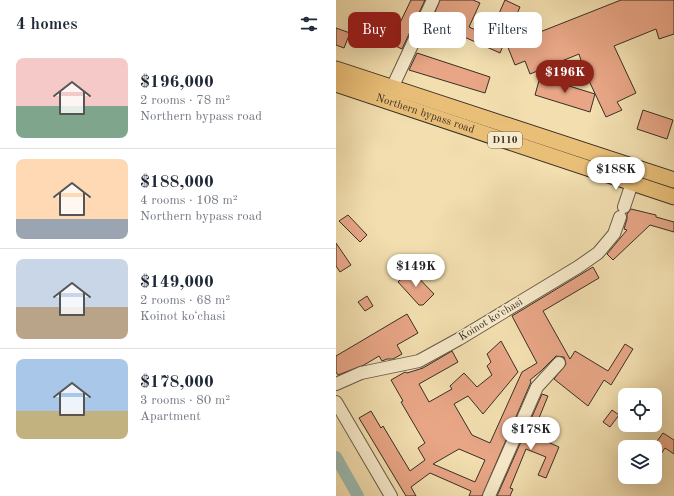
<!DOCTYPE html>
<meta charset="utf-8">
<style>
:root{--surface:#fff;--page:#f2f2f3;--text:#1f2937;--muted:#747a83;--line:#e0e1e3;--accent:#8f2418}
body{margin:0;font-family:"Old Standard TT",serif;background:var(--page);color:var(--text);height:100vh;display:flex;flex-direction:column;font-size:15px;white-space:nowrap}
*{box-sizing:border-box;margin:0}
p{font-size:13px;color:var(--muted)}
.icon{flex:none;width:22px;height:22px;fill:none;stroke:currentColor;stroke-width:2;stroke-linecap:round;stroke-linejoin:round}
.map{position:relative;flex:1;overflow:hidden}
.drawer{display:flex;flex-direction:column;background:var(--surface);width:336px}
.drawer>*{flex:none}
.hud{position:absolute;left:12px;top:12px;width:266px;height:36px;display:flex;gap:8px}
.buttons{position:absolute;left:282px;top:388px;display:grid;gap:8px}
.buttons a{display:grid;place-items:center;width:44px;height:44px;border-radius:8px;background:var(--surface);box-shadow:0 4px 16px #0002;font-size:20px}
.price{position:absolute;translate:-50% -34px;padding:0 9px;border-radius:14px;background:#fff;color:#222;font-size:13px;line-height:26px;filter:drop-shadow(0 1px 2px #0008)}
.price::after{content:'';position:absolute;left:50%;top:24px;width:12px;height:9px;margin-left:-6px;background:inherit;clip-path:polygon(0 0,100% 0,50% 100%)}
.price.selected{background:var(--accent);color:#fff}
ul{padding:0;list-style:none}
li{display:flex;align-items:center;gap:12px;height:100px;padding:0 16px}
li+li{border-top:1px solid var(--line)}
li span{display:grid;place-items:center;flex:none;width:112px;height:80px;border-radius:8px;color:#555}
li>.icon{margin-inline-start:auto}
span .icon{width:48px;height:48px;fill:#fffc;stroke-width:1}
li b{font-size:17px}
h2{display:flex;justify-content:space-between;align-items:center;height:48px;padding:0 16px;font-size:17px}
.tag{padding:0 14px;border-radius:8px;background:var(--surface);box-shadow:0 4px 16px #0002;font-size:14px;line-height:36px}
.tag.selected{background:var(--accent);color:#fff}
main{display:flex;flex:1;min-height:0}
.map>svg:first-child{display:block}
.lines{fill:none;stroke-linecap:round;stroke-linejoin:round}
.canal{stroke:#9cbbb2;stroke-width:12}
.building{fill:#e8a686;stroke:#382f26;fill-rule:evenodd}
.minor-casing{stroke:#665b48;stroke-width:14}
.major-casing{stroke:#382f26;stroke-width:17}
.minor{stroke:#f7eacb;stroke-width:12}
.major{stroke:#e9bf78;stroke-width:15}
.labels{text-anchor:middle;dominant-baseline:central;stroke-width:3;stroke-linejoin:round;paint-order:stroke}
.shield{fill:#f7eacb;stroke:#716758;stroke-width:1}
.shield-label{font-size:10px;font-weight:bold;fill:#382f26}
.street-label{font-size:11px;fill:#382f26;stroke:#f7eacb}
</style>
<main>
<section class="drawer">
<h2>4 homes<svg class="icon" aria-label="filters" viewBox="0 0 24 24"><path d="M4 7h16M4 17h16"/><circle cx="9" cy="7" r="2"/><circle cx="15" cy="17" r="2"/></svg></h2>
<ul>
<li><span style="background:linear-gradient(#f6c9c9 60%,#7fa58c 0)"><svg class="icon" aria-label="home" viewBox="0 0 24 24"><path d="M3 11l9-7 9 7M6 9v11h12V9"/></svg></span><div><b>$196,000</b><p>2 rooms · 78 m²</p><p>Northern bypass road</p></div></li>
<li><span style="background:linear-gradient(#ffd9b3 75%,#9aa5b1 0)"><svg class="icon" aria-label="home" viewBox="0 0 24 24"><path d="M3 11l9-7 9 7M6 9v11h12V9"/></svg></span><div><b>$188,000</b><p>4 rooms · 108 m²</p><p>Northern bypass road</p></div></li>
<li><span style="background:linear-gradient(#c9d6e8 60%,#b9a48a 0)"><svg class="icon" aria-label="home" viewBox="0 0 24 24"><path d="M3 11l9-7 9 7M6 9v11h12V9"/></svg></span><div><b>$149,000</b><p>2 rooms · 68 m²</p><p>Koinot koʻchasi</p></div></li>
<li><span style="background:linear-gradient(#a9c7e8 65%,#c2b280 0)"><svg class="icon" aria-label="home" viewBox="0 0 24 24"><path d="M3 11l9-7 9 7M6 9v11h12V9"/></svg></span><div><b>$178,000</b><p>3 rooms · 80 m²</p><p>Apartment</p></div></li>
</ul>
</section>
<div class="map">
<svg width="338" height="496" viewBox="0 0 338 496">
<rect width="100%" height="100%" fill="#f2deaf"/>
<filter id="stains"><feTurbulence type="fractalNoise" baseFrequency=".005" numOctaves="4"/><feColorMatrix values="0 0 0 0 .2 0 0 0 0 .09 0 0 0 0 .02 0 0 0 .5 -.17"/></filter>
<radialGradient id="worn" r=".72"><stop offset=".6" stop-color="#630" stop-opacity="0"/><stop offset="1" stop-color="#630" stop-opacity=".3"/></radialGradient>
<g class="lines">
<!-- canal -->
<path class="canal" d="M0 457 22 496"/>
</g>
<!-- building -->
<path class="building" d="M75 0H89L66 49 49 41 56 24 62 27Z
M104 0H137L144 3 133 27 153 36 169 0 184 7 164 53 126 36 122 45 91 31Z
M285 0H338V34L323 39 320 29 278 46 300 93 281 102 286 110 270 117 248 70 243 54 194 74 189 61 179 65 171 45Z
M0 28 14 33 8 48 0 45Z
M81 53 154 77 149 93 73 70Z
M204 77 259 94 254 112 199 95Z
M307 110 337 120 331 139 301 129Z
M295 209 320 215V217L338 222V232L314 225 277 260 271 254 291 230 288 229 291 219V214Z
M12 215 31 235 24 242 3 221Z
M0 243 15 265 4 272 0 266Z
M257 267 263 278 207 311 234 359 239 351 272 371 289 344 297 349 275 385 268 380 252 406 218 379 230 364 228 357 220 356 205 371 194 380 195 382 146 496H133L135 491 94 473 75 487 80 496H70L23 418 35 411 45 428 47 426 74 471 89 460 82 448 89 443 65 402 67 401 55 380 69 372 71 373 87 368 116 351 122 362 83 384 93 402 116 389 114 386 128 373 141 387 156 375 151 366 155 362 151 354 165 341 182 372 147 414 132 396 118 404 136 435 154 443 186 372 201 363 176 316ZM123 449 149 460 139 482 97 464Z
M75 270 98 294 87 305H83L62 282Z
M31 296 37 306 29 311 22 302Z
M71 314 82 333 61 345 66 354 57 359H51L46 361 43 356 28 365 2 375 0 372V356Z
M206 394 212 396 196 435 223 447 210 478 202 475 210 457 190 449 174 488 177 489 174 496H161Z
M276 410 283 415 274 427 267 422Z
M327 433 338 440V454L329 448 319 463V444Z"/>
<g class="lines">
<defs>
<path id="minor" d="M56 88 97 0
M288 207 296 183
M0 384 25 373 83 361 123 339 242 267 262 253 278 234 284 217
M0 402 55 496
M153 496 201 387 223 363"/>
<g id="major">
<path d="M0 69 338 180"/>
<path id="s1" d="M0 84 338 197"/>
</g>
</defs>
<!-- minor casing -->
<use href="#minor" class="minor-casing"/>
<!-- major casing -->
<use href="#major" class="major-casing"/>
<!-- minor -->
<use href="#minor" class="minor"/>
<!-- major -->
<use href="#major" class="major"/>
</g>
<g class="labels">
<!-- shield labels -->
<rect class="shield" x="152" y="132" width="34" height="16" rx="3"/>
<g class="shield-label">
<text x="169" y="140">D110</text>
</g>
<!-- street labels -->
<g class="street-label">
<text stroke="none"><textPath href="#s1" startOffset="94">Northern bypass road</textPath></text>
<text transform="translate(155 320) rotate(-31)">Koinot koʻchasi</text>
</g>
</g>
<rect width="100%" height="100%" filter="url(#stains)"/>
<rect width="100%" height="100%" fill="url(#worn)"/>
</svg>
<div class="buttons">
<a><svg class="icon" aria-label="locate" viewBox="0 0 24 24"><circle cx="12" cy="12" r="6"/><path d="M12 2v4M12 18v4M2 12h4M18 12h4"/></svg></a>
<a><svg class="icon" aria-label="layers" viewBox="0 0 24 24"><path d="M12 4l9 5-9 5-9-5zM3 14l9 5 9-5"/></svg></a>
</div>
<b class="price selected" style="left:229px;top:94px">$196K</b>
<b class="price" style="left:280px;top:191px">$188K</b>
<b class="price" style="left:80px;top:288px">$149K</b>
<b class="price" style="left:195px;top:451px">$178K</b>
<div class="hud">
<a class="tag selected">Buy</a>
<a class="tag">Rent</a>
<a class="tag">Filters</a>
</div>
</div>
</main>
